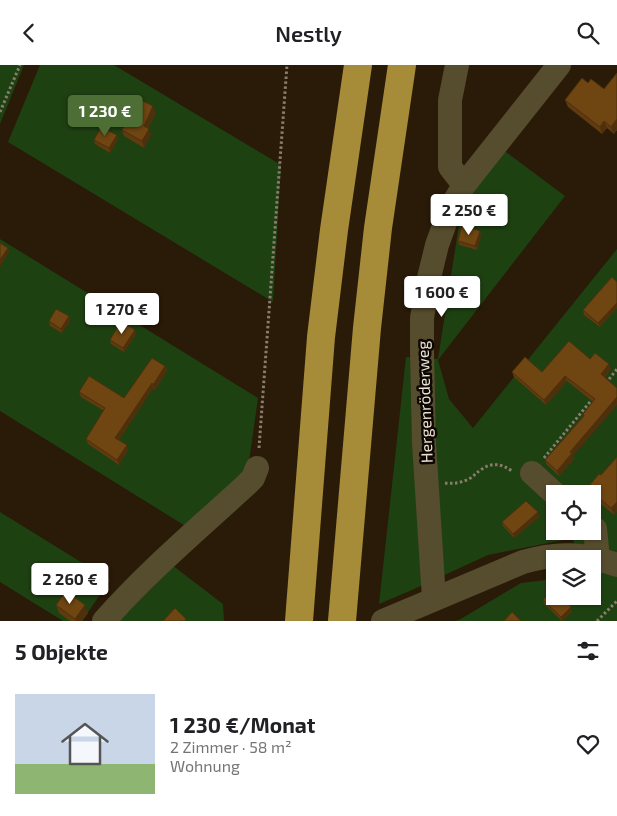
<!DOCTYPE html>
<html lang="de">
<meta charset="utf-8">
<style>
:root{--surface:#fff;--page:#f6f6f6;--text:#202124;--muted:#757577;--line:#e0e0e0;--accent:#4d6f36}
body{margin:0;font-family:"Exo 2",sans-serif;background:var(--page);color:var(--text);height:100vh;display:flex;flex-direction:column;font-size:19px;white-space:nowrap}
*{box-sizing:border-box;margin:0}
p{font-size:16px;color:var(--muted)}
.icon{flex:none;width:28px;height:28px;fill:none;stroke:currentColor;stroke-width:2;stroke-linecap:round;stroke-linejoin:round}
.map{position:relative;height:556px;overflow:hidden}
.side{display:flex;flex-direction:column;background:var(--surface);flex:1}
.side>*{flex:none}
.controls{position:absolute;left:546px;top:420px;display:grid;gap:10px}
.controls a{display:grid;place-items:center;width:55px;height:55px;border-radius:0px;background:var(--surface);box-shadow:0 1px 4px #0004;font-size:25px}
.price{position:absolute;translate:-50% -42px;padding:0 11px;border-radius:5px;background:#fff;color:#222;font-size:16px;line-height:32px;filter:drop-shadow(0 1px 2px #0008)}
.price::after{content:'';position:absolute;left:50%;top:30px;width:15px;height:11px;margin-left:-8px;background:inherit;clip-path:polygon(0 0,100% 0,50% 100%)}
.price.current{background:var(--accent);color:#fff}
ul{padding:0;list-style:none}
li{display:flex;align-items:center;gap:15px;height:125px;padding:0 15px}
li+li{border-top:1px solid var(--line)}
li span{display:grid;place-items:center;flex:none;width:140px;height:100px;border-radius:0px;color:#555}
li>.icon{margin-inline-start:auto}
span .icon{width:60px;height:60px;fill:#fffc;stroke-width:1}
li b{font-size:21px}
h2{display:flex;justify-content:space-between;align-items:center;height:60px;padding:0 15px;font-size:21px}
header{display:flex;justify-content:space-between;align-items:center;height:65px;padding:0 15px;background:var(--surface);font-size:22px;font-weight:600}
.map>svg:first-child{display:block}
.green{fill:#1e4112;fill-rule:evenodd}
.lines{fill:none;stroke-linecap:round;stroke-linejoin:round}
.path{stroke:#8a7c6e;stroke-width:3;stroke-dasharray:2.5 2.5;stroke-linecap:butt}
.minor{stroke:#564c2e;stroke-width:24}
.highway{stroke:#a68b38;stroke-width:28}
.wall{fill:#5f3b0f}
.shaded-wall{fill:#4e300d}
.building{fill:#6f4512;stroke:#4e300d}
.labels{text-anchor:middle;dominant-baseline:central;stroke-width:5;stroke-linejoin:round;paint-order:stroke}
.street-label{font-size:16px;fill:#ece1d6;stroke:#0d0702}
</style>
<header><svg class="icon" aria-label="back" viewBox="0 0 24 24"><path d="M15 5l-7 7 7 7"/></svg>Nestly<svg class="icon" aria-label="search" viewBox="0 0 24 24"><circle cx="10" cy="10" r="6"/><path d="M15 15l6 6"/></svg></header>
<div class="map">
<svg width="617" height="556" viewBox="0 0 617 556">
<rect width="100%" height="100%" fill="#2a1a08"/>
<!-- green -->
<path class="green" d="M0 0H24L0 59Z
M40 0H114L281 100 273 237 8 77Z
M502 84 565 131 438 295 449 334 473 363 617 184V556H454L459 555 521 518 555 514V531H592V494H576L573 473 488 490 412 525 379 539 406 292 438 294 460 153 478 114ZM555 429H592V466H555Z
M0 174 258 333 247 411 187 462 0 346Z
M0 447 110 515 82 556H63L0 517Z
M172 500 223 539 224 556H119Z"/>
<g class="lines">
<!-- path -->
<path class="path" d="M0 47 20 0
M606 318 617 304
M259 383 287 0
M544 393 594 332
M445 418C453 419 461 418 469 414 474 411 477 407 482 404 492 397 502 399 512 406
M597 556 617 536"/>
<!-- minor -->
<path class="minor" d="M457 0 450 35V102L464 120
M532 408 555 429
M592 462 595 464 598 494
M434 534 424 378 422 287V253L428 217 437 180 450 144 464 120 559 0
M104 556C147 507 198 464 246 420L253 413 257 403
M383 556 523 497C558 487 583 488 617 500"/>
<!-- highway -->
<path class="highway" d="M299 556 321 272 334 165 358 0
M342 556 367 263 378 163 402 0"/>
</g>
<!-- wall -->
<path class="wall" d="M617 8V65L614 69 607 63 602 69 568 42 565 35 588 18 604 24Z
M156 48 148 63 151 70 144 83 124 71 122 65Z
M118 74 110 88 95 79 94 75Z
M480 166 481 170 477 185 459 180 458 176Z
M617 217V243L600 262 584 250 583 245Z
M69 251 70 256 62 268 50 261 49 256Z
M136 269 124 287 111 279 110 275Z
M590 294 611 304 605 312 573 391 574 394 559 411 547 400 545 395 583 351V349L593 337 567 316 546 340 514 312 512 307H542Z
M165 301 167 306 155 325 153 323 119 375 128 385 119 400 88 379 86 374 104 346 81 332 79 327 124 333Z
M617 392V446L614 450 601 439 600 436 592 430V429L591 428 588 422 601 410Z
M539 452 514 473 503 461 502 457Z
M543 535 571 542 572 546 562 556 544 539Z
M56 540 88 548 82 556H70L59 548Z"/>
<!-- shaded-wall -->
<path class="shaded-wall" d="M153 41 156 48 146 67 144 61Z
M617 54V65L614 69 611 62Z
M604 56 607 63 602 69 600 62Z
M149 64 151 70 144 83 142 76Z
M117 70 118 74 110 88 109 83Z
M480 166 481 170 477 185 475 181Z
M8 183 9 187 0 202V195Z
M617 238V243L600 262 598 258Z
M69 251 70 256 62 268 61 264Z
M135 265 136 269 124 287 123 283Z
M609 299 611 304 603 314 601 309Z
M165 301 167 306 155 325 153 320Z
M565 311 567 316 546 340 544 335Z
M152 318 153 323 117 378 115 373Z
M617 332V340L573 391 574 394 559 411 557 406 570 387Z
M127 380 128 385 119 400 117 395Z
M617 437V446L614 450 611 443Z
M538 447 539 452 514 473 513 469Z
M85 540 88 548 82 556H76L75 554Z
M571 542 572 546 562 556 561 552Z"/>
<!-- building -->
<path class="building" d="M617 8V54L611 62 604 56 600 62 565 35 582 13 588 18 591 14 604 24Z
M139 34 153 41 144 61 149 64 142 76 122 65Z
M101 62 117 70 109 83 94 75Z
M462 160 480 166 475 181 458 176Z
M0 178 8 183 0 195Z
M612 212 617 217V238L598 258 583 245Z
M56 244 69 251 61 264 49 256Z
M121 256 135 265 123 283 110 275Z
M569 276 590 294 595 288 609 299 601 309 617 323V332L570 387 572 388 557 406 545 395 584 351 583 349 595 334 565 311 544 335 512 307 525 292 542 307Z
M152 293 165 301 153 320 152 318 115 373 127 380 117 395 86 374 105 343 79 327 89 311 124 333Z
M617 392V437L611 443 598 432H599L588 422 599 409 601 410Z
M526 436 538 447 513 469 502 457Z
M553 525 555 527V531H560L571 542 561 552 543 535Z
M66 526 85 540 75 554 56 540Z
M175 543 186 554 184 556H163Z
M512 547 521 556H504Z"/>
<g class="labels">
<!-- street labels -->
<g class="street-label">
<text transform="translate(424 337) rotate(-92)">Hergenröderweg</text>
</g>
</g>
</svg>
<div class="controls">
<a><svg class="icon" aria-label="locate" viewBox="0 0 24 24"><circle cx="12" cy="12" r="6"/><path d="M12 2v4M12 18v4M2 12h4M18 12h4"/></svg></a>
<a><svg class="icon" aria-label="layers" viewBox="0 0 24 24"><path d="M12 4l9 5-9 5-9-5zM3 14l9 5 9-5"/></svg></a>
</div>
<b class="price current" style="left:105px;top:72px">1 230 €</b>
<b class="price" style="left:469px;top:171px">2 250 €</b>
<b class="price" style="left:442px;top:253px">1 600 €</b>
<b class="price" style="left:122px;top:270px">1 270 €</b>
<b class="price" style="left:70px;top:540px">2 260 €</b>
</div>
<section class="side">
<h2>5 Objekte<svg class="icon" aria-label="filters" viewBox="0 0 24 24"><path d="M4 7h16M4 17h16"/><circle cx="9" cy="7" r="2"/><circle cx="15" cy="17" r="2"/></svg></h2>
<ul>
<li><span style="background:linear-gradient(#c9d6e8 70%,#8fb573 0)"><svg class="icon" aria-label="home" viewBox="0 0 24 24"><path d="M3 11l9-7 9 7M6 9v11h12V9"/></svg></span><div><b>1 230 €/Monat</b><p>2 Zimmer · 58 m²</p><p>Wohnung</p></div><svg class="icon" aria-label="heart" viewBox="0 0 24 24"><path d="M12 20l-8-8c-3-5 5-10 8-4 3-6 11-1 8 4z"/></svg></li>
</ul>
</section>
